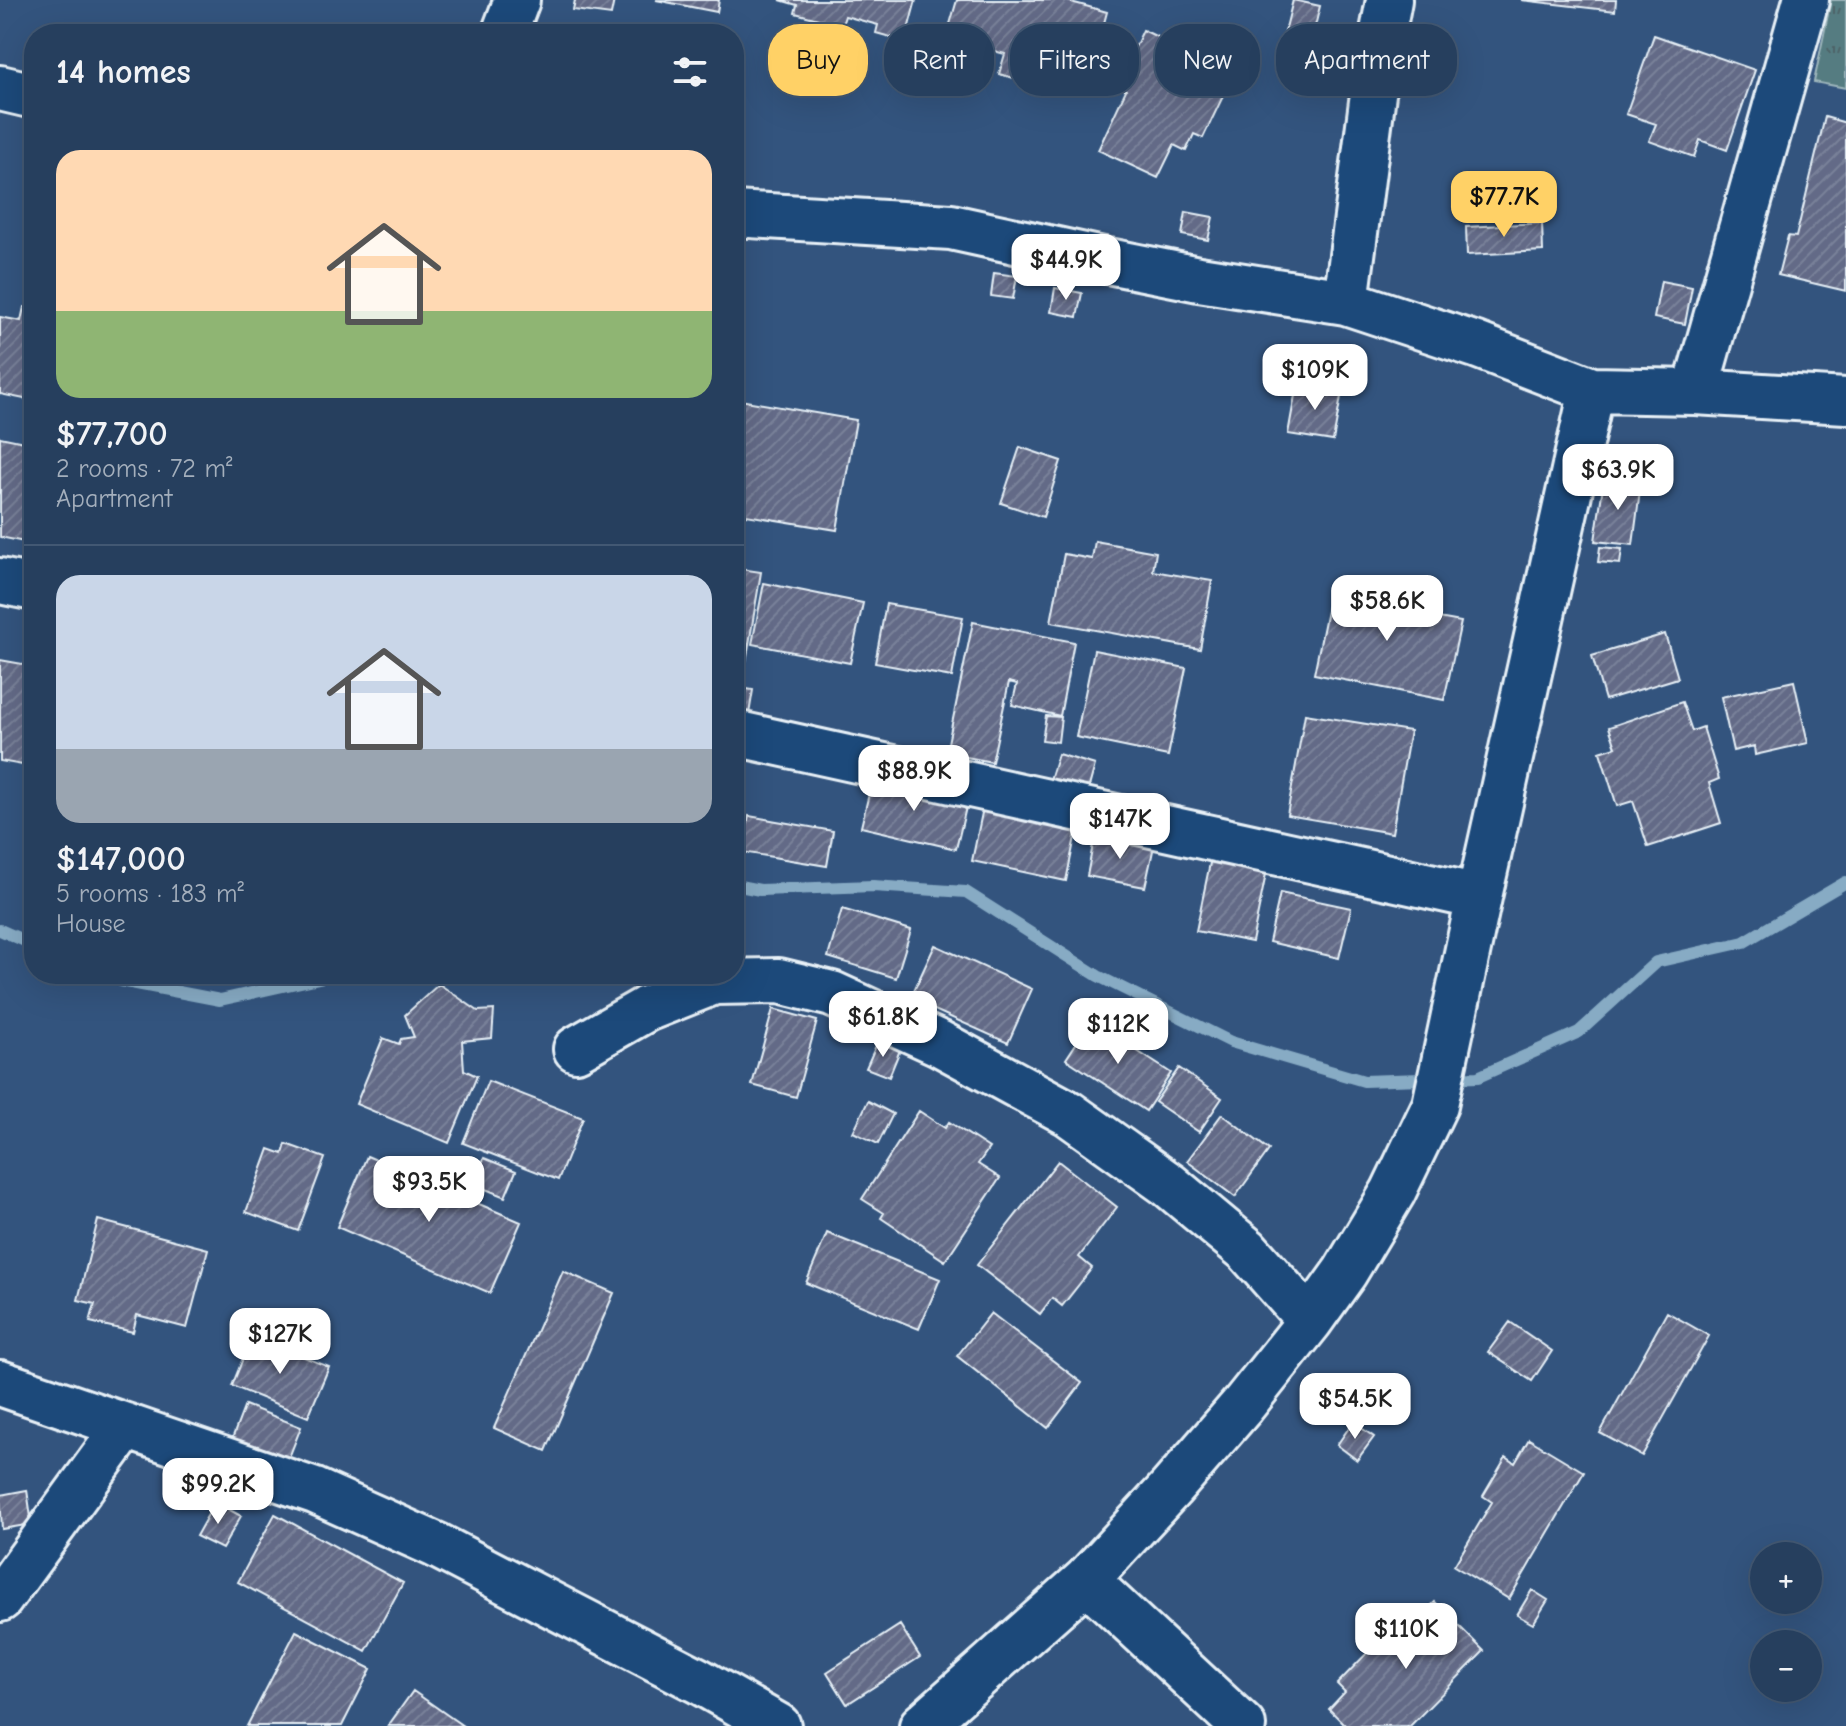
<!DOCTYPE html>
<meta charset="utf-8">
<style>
:root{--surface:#263f5e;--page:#324a67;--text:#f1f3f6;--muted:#a4afbc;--line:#425873;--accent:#ffd166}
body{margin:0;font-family:"Comic Neue",sans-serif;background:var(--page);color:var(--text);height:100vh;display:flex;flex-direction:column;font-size:30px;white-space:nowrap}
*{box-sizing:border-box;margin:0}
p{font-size:26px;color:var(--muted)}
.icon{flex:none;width:44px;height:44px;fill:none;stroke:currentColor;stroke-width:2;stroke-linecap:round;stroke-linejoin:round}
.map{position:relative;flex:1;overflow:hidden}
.drawer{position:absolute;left:24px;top:24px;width:720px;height:960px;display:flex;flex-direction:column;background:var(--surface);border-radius:32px;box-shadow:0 8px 32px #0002,0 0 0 2px var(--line)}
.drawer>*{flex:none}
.banner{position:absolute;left:768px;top:24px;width:760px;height:72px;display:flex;gap:16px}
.tools{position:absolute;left:1750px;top:1542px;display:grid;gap:16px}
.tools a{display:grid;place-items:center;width:72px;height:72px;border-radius:50%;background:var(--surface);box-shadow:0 8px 32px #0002,0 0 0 2px var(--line);font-size:40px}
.price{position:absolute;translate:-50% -68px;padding:0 18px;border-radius:16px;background:#fff;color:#222;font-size:26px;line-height:52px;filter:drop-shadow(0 2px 4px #0008)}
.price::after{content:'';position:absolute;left:50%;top:48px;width:24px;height:18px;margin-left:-12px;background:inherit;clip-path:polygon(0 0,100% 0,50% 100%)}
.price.active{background:var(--accent);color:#111}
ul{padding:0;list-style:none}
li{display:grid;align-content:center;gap:16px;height:424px;padding:0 32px}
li+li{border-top:2px solid var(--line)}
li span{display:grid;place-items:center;height:248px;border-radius:24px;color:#555}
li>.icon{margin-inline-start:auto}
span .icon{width:144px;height:144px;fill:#fffc;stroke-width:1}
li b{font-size:34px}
h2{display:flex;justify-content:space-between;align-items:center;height:96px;padding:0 32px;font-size:34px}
.tag{padding:0 28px;border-radius:32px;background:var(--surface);box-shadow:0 8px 32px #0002,0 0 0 2px var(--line);font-size:28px;line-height:72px}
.tag.active{background:var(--accent);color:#111}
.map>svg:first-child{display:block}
.grass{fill:url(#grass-tufts);stroke:#9eb6bc;stroke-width:2}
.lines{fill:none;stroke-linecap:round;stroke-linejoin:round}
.stream{stroke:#87abc4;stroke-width:12}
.building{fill:url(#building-hatch);stroke:#e8f1f8;stroke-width:2}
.minor-casing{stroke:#e8f1f8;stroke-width:50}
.minor{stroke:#1f4a7a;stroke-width:44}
</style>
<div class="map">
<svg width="1846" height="1726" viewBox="0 0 1846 1726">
<defs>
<pattern id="grass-tufts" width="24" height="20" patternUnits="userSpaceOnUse" patternTransform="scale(2)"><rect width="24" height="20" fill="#557b81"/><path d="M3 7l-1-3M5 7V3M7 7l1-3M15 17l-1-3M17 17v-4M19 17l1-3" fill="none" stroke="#4e6468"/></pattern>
<pattern id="building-hatch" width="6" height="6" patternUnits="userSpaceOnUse" patternTransform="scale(2)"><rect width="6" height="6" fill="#636b87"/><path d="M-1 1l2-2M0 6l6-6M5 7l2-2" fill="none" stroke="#798199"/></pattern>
</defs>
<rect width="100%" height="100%" fill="#33547e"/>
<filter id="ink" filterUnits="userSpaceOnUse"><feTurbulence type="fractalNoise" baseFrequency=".0125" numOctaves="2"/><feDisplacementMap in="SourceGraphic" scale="16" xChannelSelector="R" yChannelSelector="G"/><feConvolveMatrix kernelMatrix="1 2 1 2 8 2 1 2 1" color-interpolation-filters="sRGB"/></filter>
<g filter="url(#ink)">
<!-- grass -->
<path class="grass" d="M1831 0H1846V88L1814 82Z"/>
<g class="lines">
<!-- stream -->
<path class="stream" d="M734 885 760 890 873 886 966 892 1098 976 1231 1042 1364 1081 1478 1077 1579 1032 1656 962 1744 942 1846 882
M0 930 34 945
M105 974 121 981 220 1000 337 974"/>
</g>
<!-- building -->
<path class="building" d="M575 0H614L611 15 573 10Z
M656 0H719L717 12Z
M780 0H916L905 41 876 33 878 25 845 16 842 25 795 13 797 5Z
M957 0H1064L1107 12 1089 78 1045 65 1040 85 999 74 1005 54 946 38Z
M1293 0 1320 6 1310 47 1283 40Z
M1521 0H1616L1615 11Z
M1143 30 1218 66 1209 85 1225 92 1203 138 1194 134 1186 151 1174 145 1158 178 1098 150 1126 90 1117 86Z
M1654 35 1755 70 1727 150 1700 140 1694 157 1649 141 1656 124 1626 114Z
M1825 117 1846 123V291L1778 275 1788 236 1796 237Z
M1186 212 1213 217 1208 240 1182 235Z
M1542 223 1543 251 1467 255 1466 227Z
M994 273 1017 276 1013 299 991 296Z
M1661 281 1692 287 1685 324 1654 318Z
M1055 288 1082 293 1077 317 1051 312Z
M24 307 34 309V401L0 394V317L21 321Z
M1297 384 1342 391 1333 441 1288 434Z
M734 399 856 420 837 530 734 513Z
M0 437 34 444V544L0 537Z
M1020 447 1061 461 1043 517 1001 503Z
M1604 479 1641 483 1633 545 1595 541Z
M1095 541 1156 552 1153 571 1212 581 1200 649 1051 622 1064 554 1092 559Z
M1600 547 1622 549 1620 564 1598 562Z
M734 568 761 572 745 668 734 666Z
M1363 582 1420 593 1416 614 1461 622 1444 700 1314 674 1330 596 1359 602Z
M764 583 863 603 850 663 752 644Z
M886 604 963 617 952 677 875 663Z
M973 622 1074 642 1060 716 1012 705 1017 684 1009 682 992 762 946 753Z
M1665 634 1678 678 1605 700 1592 656Z
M1094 650 1186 668 1168 756 1076 737Z
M0 660 34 666V767L0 761Z
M1794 681 1808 743 1755 755 1754 746 1733 751 1721 697Z
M734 687 753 690 749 714 734 710Z
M1682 702 1692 731 1703 727 1719 779 1709 783 1721 823 1648 847 1633 801 1617 806 1600 752 1616 747 1609 727Z
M1305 714 1410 731 1392 833 1287 815Z
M1046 716 1061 717 1058 742 1042 740Z
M1058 754 1095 765 1087 794 1049 783Z
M873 777 968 799 956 849 861 827Z
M983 808 1077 827 1066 881 972 861Z
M749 816 833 831 827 866 742 852Z
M1095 834 1154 846 1145 887 1087 876Z
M1211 858 1267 869 1252 942 1196 931Z
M1280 893 1351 908 1339 958 1269 942Z
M842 909 911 930 896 978 828 957Z
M935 945 1032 989 1008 1043 910 999Z
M439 984 478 1011 494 1010 492 1038 462 1041 464 1070 477 1076 449 1143 356 1104 383 1038 399 1044 401 1039 414 1037 405 1015Z
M773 1009 817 1021 796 1097 752 1085Z
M1091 1021 1171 1073 1146 1111 1066 1059Z
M878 1041 900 1050 889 1077 866 1068Z
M1179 1068 1222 1098 1199 1132 1155 1102Z
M488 1081 583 1118 558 1180 463 1143Z
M868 1101 893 1114 878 1144 853 1132Z
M919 1111 945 1128 949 1122 989 1148 978 1164 1000 1178 945 1261 881 1218 884 1213 862 1199Z
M1222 1114 1269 1150 1235 1197 1187 1161Z
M286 1144 325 1158 298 1231 246 1212 269 1149 283 1154Z
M367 1156 521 1222 490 1293 337 1227Z
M484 1158 516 1171 505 1197 473 1184Z
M1058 1161 1117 1207 1079 1257 1092 1268 1062 1306 1052 1298 1040 1314 977 1265Z
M98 1220 208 1249 187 1328 137 1315 133 1332 90 1322 95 1304 78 1300Z
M827 1233 940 1279 919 1329 806 1283Z
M563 1271 614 1293 546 1451 494 1428Z
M1667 1312 1709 1336 1642 1456 1600 1433Z
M991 1313 1082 1383 1048 1428 957 1356Z
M1510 1322 1552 1351 1532 1381 1488 1352Z
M252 1336 329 1367 308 1417 232 1386Z
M245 1405 301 1427 288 1460 232 1439Z
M1353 1422 1374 1437 1357 1460 1337 1445Z
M1529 1439 1584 1472 1509 1599 1454 1566 1492 1502 1483 1496 1506 1457 1515 1463Z
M27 1490 32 1524 2 1529 0 1495Z
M215 1502 241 1516 222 1549 196 1536Z
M275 1514 403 1583 366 1651 238 1582Z
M1532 1590 1548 1600 1533 1624 1517 1615Z
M1435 1602 1484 1651 1410 1726H1346L1329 1709 1345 1692 1337 1684 1408 1611 1417 1620Z
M900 1625 920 1657 847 1704 827 1672Z
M296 1631 371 1669 342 1726H247Z
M413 1691 463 1726H388Z"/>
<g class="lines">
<defs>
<path id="minor" d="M504 34 517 0
M0 88 34 96
M734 214 951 227 1098 259 1199 279 1346 302 1476 345 1592 390 1479 897 1435 1105 1393 1192 1345 1272 1310 1321 1243 1405 1171 1488 1086 1580 922 1726
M1346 302 1377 63 1389 0
M1592 390 1695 392 1846 401
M1695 392 1806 0
M0 581 34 588
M734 733 1479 897
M576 1049 646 1009 714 982 779 981 832 994 939 1043 1068 1113 1169 1185 1247 1250 1310 1321
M0 1383 315 1491 436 1545 699 1681 778 1726
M1086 1580 1243 1726
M0 1599 126 1426"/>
</defs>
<!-- minor casing -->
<use href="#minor" class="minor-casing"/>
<!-- minor -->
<use href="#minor" class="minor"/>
</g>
</g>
</svg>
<div class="tools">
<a>+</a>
<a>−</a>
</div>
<b class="price active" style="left:1504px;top:239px">$77.7K</b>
<b class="price" style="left:1066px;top:302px">$44.9K</b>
<b class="price" style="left:1315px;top:412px">$109K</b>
<b class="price" style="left:1618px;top:512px">$63.9K</b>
<b class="price" style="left:1387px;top:643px">$58.6K</b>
<b class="price" style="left:914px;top:813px">$88.9K</b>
<b class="price" style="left:1120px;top:861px">$147K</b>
<b class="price" style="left:883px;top:1059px">$61.8K</b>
<b class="price" style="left:1118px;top:1066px">$112K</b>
<b class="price" style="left:429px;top:1224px">$93.5K</b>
<b class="price" style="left:280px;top:1376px">$127K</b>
<b class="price" style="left:1355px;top:1441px">$54.5K</b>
<b class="price" style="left:218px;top:1526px">$99.2K</b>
<b class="price" style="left:1406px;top:1671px">$110K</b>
<div class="banner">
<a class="tag active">Buy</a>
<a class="tag">Rent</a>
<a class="tag">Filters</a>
<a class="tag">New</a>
<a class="tag">Apartment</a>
</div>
<section class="drawer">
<h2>14 homes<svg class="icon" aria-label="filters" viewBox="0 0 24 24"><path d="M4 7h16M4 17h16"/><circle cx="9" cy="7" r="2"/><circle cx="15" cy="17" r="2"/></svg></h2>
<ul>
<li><span style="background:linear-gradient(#ffd9b3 65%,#8fb573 0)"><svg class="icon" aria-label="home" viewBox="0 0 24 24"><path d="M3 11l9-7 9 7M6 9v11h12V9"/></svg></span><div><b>$77,700</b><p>2 rooms · 72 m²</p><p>Apartment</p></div></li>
<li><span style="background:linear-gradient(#c9d6e8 70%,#9aa5b1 0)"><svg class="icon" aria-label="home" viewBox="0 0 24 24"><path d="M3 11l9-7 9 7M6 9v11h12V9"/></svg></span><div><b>$147,000</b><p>5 rooms · 183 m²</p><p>House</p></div></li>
</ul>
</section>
</div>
